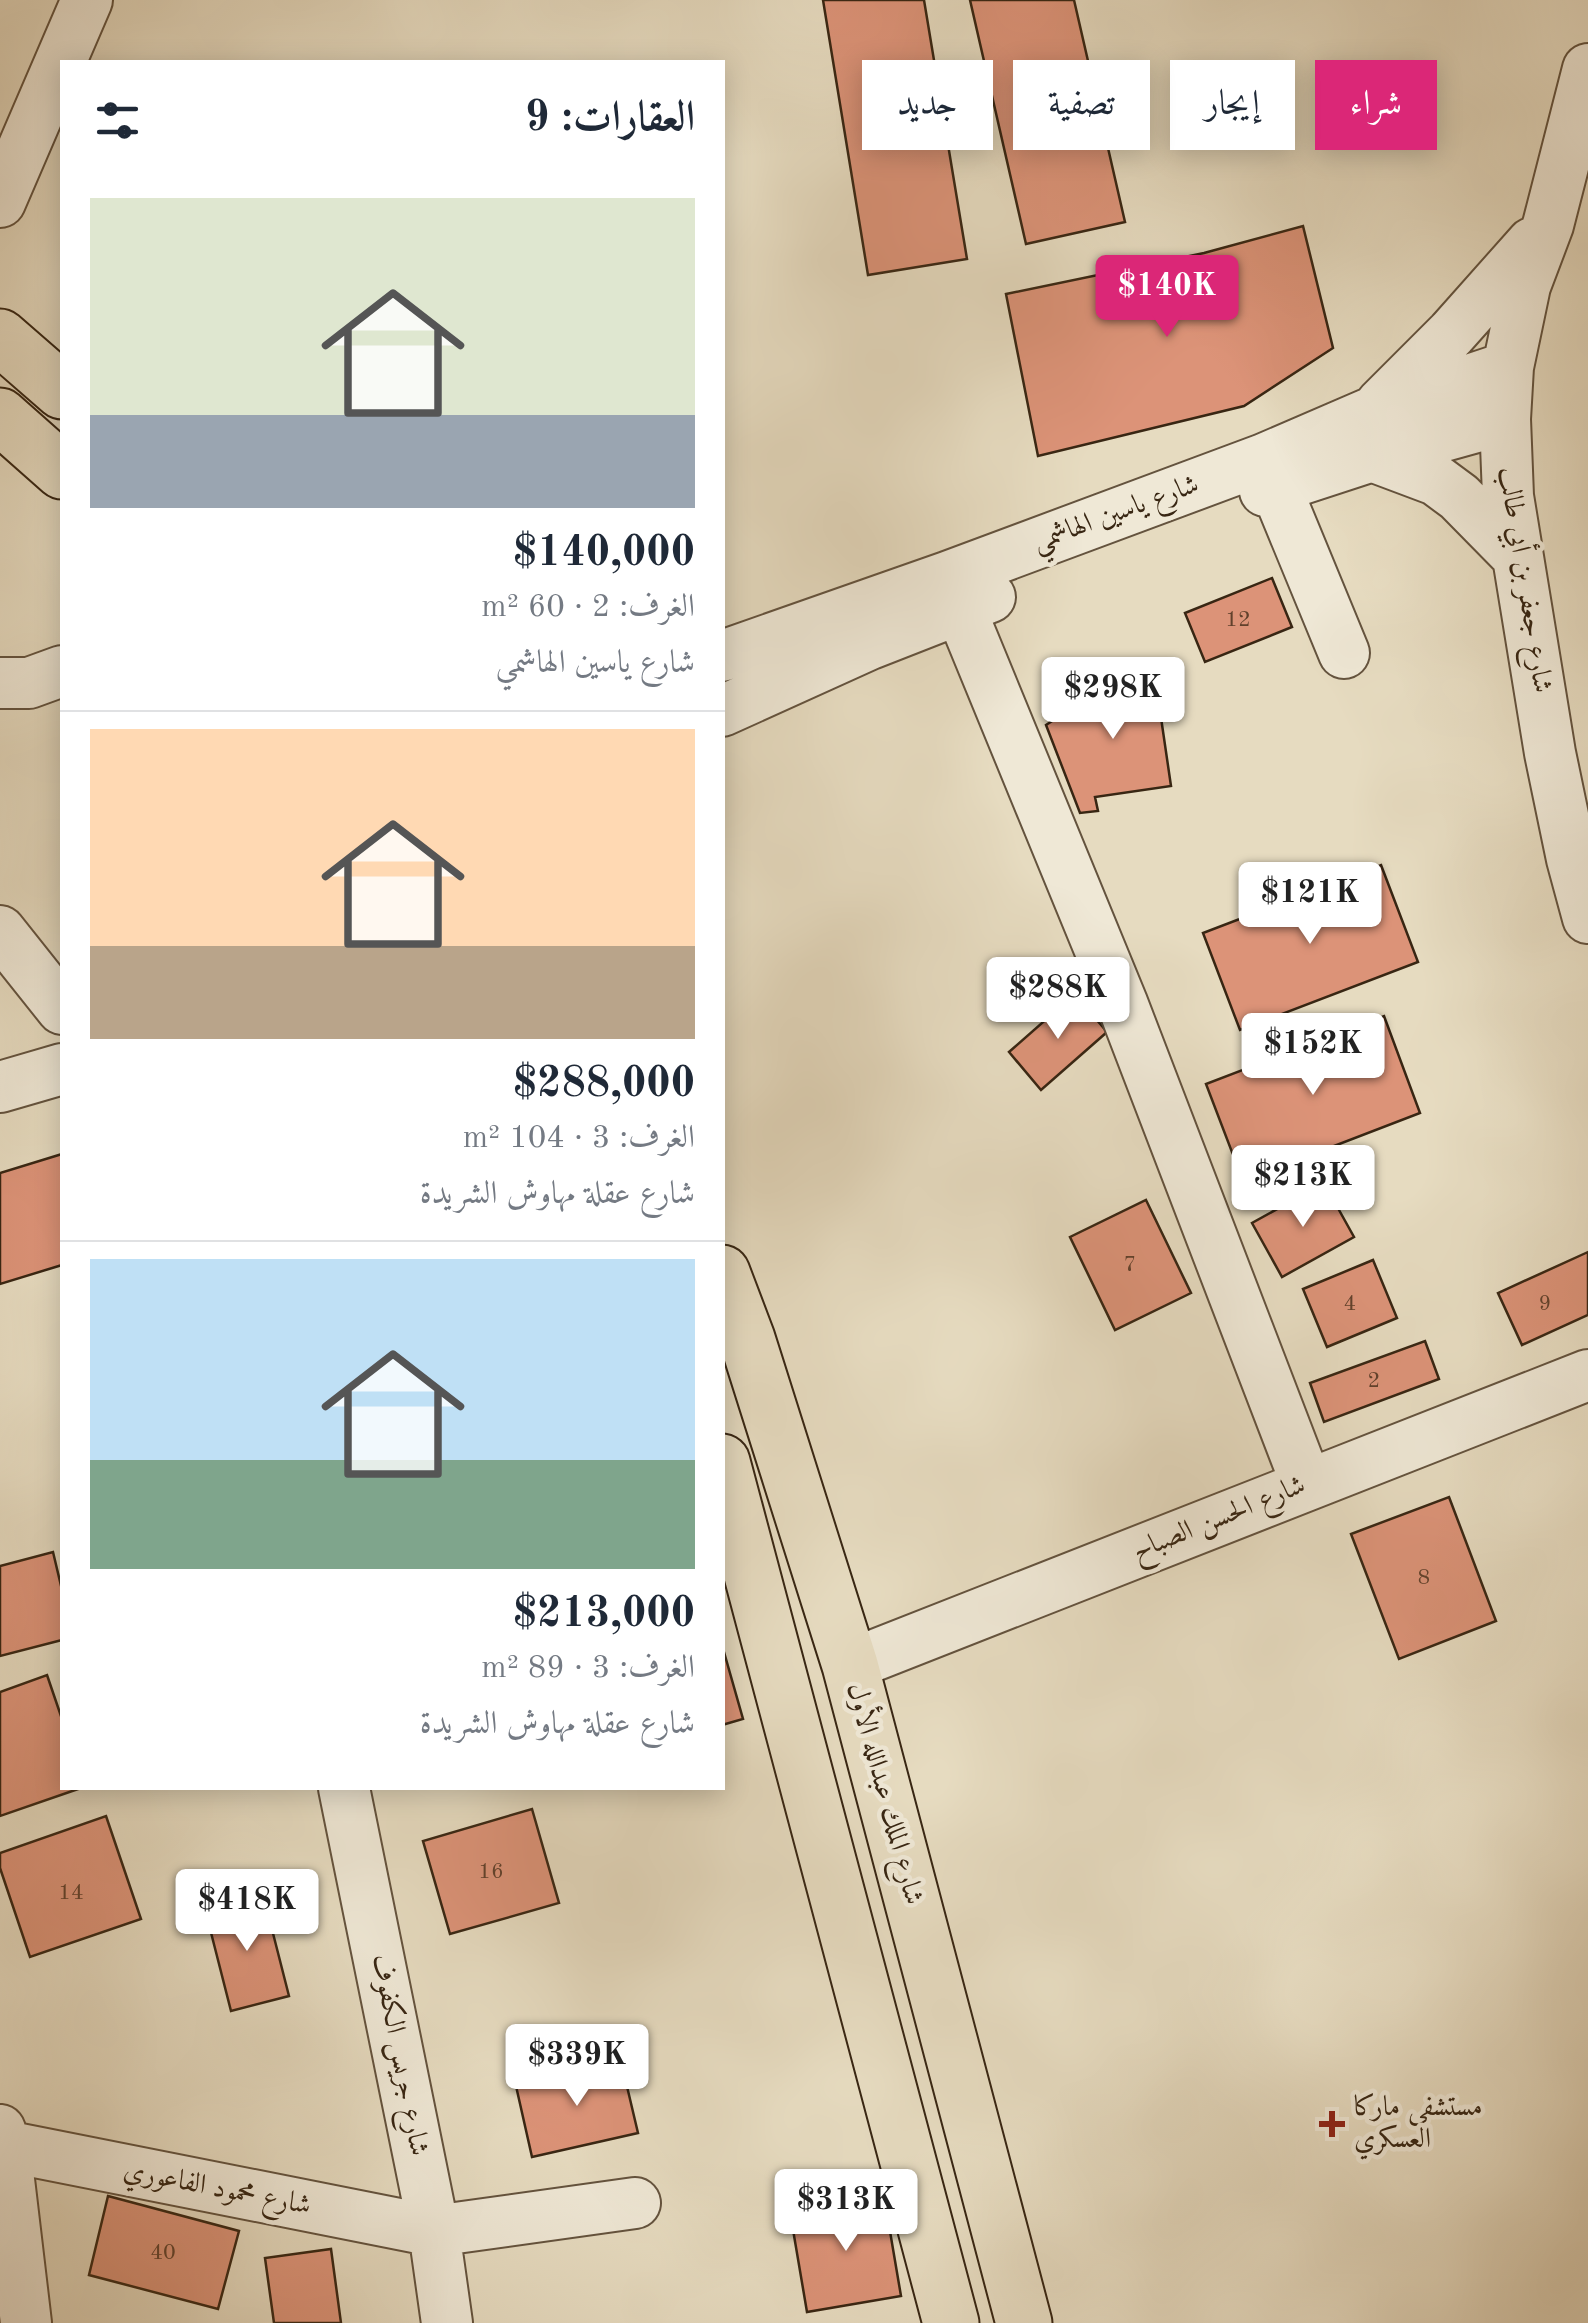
<!DOCTYPE html>
<html lang="ar">
<meta charset="utf-8">
<style>
:root{--surface:#fff;--page:#f2f2f3;--text:#1f2937;--muted:#747a83;--line:#e0e1e3;--accent:#db2777}
body{margin:0;font-family:"Old Standard TT",Amiri,serif;background:var(--page);color:var(--text);direction:rtl;height:100vh;display:flex;flex-direction:column;font-size:38px;white-space:nowrap}
*{box-sizing:border-box;margin:0}
p{font-size:32px;color:var(--muted)}
.icon{flex:none;width:55px;height:55px;fill:none;stroke:currentColor;stroke-width:2;stroke-linecap:round;stroke-linejoin:round}
.map{position:relative;flex:1;overflow:hidden;direction:ltr}
.side{position:absolute;left:60px;top:60px;width:665px;height:1730px;display:flex;flex-direction:column;background:var(--surface);border-radius:0px;box-shadow:0 5px 25px #0003;direction:rtl}
.side>*{flex:none}
.banner{position:absolute;left:755px;top:60px;width:682px;height:90px;direction:rtl;display:flex;gap:20px}
.price{position:absolute;translate:-50% -85px;padding:0 22px;border-radius:10px;background:#fff;color:#222;font-size:32px;line-height:65px;filter:drop-shadow(0 2px 5px #0008)}
.price::after{content:'';position:absolute;left:50%;top:60px;width:30px;height:22px;margin-left:-15px;background:inherit;clip-path:polygon(0 0,100% 0,50% 100%)}
.price.current{background:var(--accent);color:#fff}
ul{padding:0;list-style:none}
li{display:grid;align-content:center;gap:20px;height:530px;padding:0 30px}
li+li{border-top:2px solid var(--line)}
li span{display:grid;place-items:center;height:310px;border-radius:0px;color:#555}
li>.icon{margin-inline-start:auto}
span .icon{width:180px;height:180px;fill:#fffc;stroke-width:1}
li b{font-size:42px}
h2{display:flex;justify-content:space-between;align-items:center;height:120px;padding:0 30px;font-size:42px}
.chip{padding:0 35px;border-radius:0px;background:var(--surface);box-shadow:0 5px 25px #0003;font-size:35px;line-height:90px}
.chip.current{background:var(--accent);color:#fff}
.map>svg:first-child{display:block}
.building{fill:#dc9378;stroke:#382613;stroke-width:2.5}
.lines{fill:none;stroke-linecap:round;stroke-linejoin:round}
.minor-casing{stroke:#64533e;stroke-width:54}
.major-casing{stroke:#382613;stroke-width:59}
.minor{stroke:#efe8d6;stroke-width:50}
.major{stroke:#e6dbc0;stroke-width:55}
.poi-dot{fill:#8f2418;stroke:#efe8d6;stroke-width:4}
.labels{text-anchor:middle;dominant-baseline:central;stroke-width:9;stroke-linejoin:round;paint-order:stroke}
.number-label{font-size:22px;fill:#61412c}
.street-label{font-size:28px;fill:#382613;stroke:#efe8d6}
.poi-label{font-size:28px;fill:#382613;stroke:#efe8d6;text-anchor:start}
</style>
<div class="map">
<svg width="1588" height="2323" viewBox="0 0 1588 2323">
<rect width="100%" height="100%" fill="#e6dbc0"/>
<filter id="stains"><feTurbulence type="fractalNoise" baseFrequency=".002" numOctaves="4"/><feColorMatrix values="0 0 0 0 .2 0 0 0 0 .09 0 0 0 0 .02 0 0 0 .5 -.17"/></filter>
<radialGradient id="worn" r=".72"><stop offset=".6" stop-color="#630" stop-opacity="0"/><stop offset="1" stop-color="#630" stop-opacity=".3"/></radialGradient>
<!-- building -->
<path class="building" d="M823 0H924L967 259 868 275Z
M970 0H1074L1125 222 1026 244Z
M1303 226 1333 348 1244 406 1038 456 1006 294 1204 253Z
M1272 578 1292 627 1205 662 1185 613Z
M1137 666 1159 704 1171 786 1095 797 1098 811 1080 813 1046 725Z
M1381 865 1418 962 1240 1030 1203 933Z
M1075 994 1107 1032 1041 1090 1009 1052Z
M1384 1016 1420 1113 1243 1181 1206 1084Z
M62 1154V1265L0 1284V1173Z
M1324 1183 1354 1237 1282 1277 1252 1223Z
M1146 1200 1191 1293 1115 1330 1070 1237Z
M1588 1252V1315L1522 1345 1498 1293Z
M1373 1260 1397 1318 1327 1347 1303 1289Z
M1425 1341 1439 1379 1324 1422 1310 1383Z
M1449 1497 1496 1621 1399 1659 1351 1534Z
M53 1552 62 1590V1640L0 1656V1566Z
M722 1645 743 1719 722 1725Z
M47 1675 62 1719V1788H81L0 1816V1692Z
M532 1809 559 1903 450 1934 423 1841Z
M106 1816 141 1919 30 1957 0 1868V1853Z
M264 1898 289 1996 231 2011 206 1913Z
M621 2061 638 2133 532 2157 516 2086Z
M108 2196 239 2231 218 2309 89 2275Z
M884 2196 901 2296 807 2312 790 2212Z
M331 2249 341 2323H274L265 2258Z"/>
<g class="lines">
<defs>
<path id="minor" d="M1588 69 1548 225 1525 286 1508 367 1505 419 1508 496 1550 753 1572 859 1588 918
M0 202 87 0
M1381 404 1452 333 1532 243
M1372 456 1436 480 1459 497 1518 557
M1264 459 1344 653
M1265 491 1372 456 1505 419
M947 577 1122 1003 1307 1485
M722 656 947 577 1264 459 1373 412 1508 367
M0 683H29L62 671
M722 711 870 644 990 597
M0 931 62 1009
M0 1087 62 1069
M850 1665 1588 1375
M344 1788 434 2231 447 2323
M0 2130 5 2146 26 2323
M0 2145 434 2231 635 2203"/>
<path id="major" d="M0 337 62 391
M0 416 62 471
M722 1273 747 1339 850 1665 1024 2323
M722 1462 951 2323"/>
</defs>
<!-- minor casing -->
<use href="#minor" class="minor-casing"/>
<!-- major casing -->
<use href="#major" class="major-casing"/>
<!-- minor -->
<use href="#minor" class="minor"/>
<!-- major -->
<use href="#major" class="major"/>
</g>
<!-- markers -->
<path class="poi-dot" d="M1327 2109h10v10h10v10h-10v10h-10v-10h-10v-10h10z"/>
<g class="labels">
<!-- number labels -->
<g class="number-label">
<text x="1238" y="620">12</text>
<text x="1130" y="1265">7</text>
<text x="1350" y="1304">4</text>
<text x="1545" y="1304">9</text>
<text x="1374" y="1381">2</text>
<text x="1424" y="1578">8</text>
<text x="491" y="1872">16</text>
<text x="71" y="1893">14</text>
<text x="163" y="2253">40</text>
</g>
<!-- street labels -->
<g class="street-label">
<text transform="translate(1116 514) rotate(-20)">شارع ياسين الهاشمي</text>
<text transform="translate(1524 580) rotate(81)">شارع جعفر بن أبي طالب</text>
<text transform="translate(1219 1519) rotate(-22)">شارع الحسن الصباح</text>
<text transform="translate(884 1794) rotate(75)">شارع الملك عبدالله الأول</text>
<text transform="translate(399 2055) rotate(79)">شارع جريس الكفوف</text>
<text transform="translate(217 2189) rotate(11)">شارع محمود الفاعوري</text>
</g>
<!-- poi labels -->
<g class="poi-label">
<text x="1354" y="2108">مستشفى ماركا<tspan x="1354" dy="32">العسكري</tspan></text>
</g>
</g>
<rect width="100%" height="100%" filter="url(#stains)"/>
<rect width="100%" height="100%" fill="url(#worn)"/>
</svg>
<b class="price current" style="left:1167px;top:340px">$140K</b>
<b class="price" style="left:1113px;top:742px">$298K</b>
<b class="price" style="left:1310px;top:947px">$121K</b>
<b class="price" style="left:1058px;top:1042px">$288K</b>
<b class="price" style="left:1313px;top:1098px">$152K</b>
<b class="price" style="left:1303px;top:1230px">$213K</b>
<b class="price" style="left:247px;top:1954px">$418K</b>
<b class="price" style="left:577px;top:2109px">$339K</b>
<b class="price" style="left:846px;top:2254px">$313K</b>
<div class="banner">
<a class="chip current">شراء</a>
<a class="chip">إيجار</a>
<a class="chip">تصفية</a>
<a class="chip">جديد</a>
</div>
<section class="side">
<h2>العقارات: 9<svg class="icon" aria-label="filters" viewBox="0 0 24 24"><path d="M4 7h16M4 17h16"/><circle cx="9" cy="7" r="2"/><circle cx="15" cy="17" r="2"/></svg></h2>
<ul>
<li><span style="background:linear-gradient(#dfe7d0 70%,#9aa5b1 0)"><svg class="icon" aria-label="home" viewBox="0 0 24 24"><path d="M3 11l9-7 9 7M6 9v11h12V9"/></svg></span><div><b>$140,000</b><p>الغرف: 2 · 60 m²</p><p>شارع ياسين الهاشمي</p></div></li>
<li><span style="background:linear-gradient(#ffd9b3 70%,#b9a48a 0)"><svg class="icon" aria-label="home" viewBox="0 0 24 24"><path d="M3 11l9-7 9 7M6 9v11h12V9"/></svg></span><div><b>$288,000</b><p>الغرف: 3 · 104 m²</p><p>شارع عقلة مهاوش الشريدة</p></div></li>
<li><span style="background:linear-gradient(#bfe0f5 65%,#7fa58c 0)"><svg class="icon" aria-label="home" viewBox="0 0 24 24"><path d="M3 11l9-7 9 7M6 9v11h12V9"/></svg></span><div><b>$213,000</b><p>الغرف: 3 · 89 m²</p><p>شارع عقلة مهاوش الشريدة</p></div></li>
</ul>
</section>
</div>
